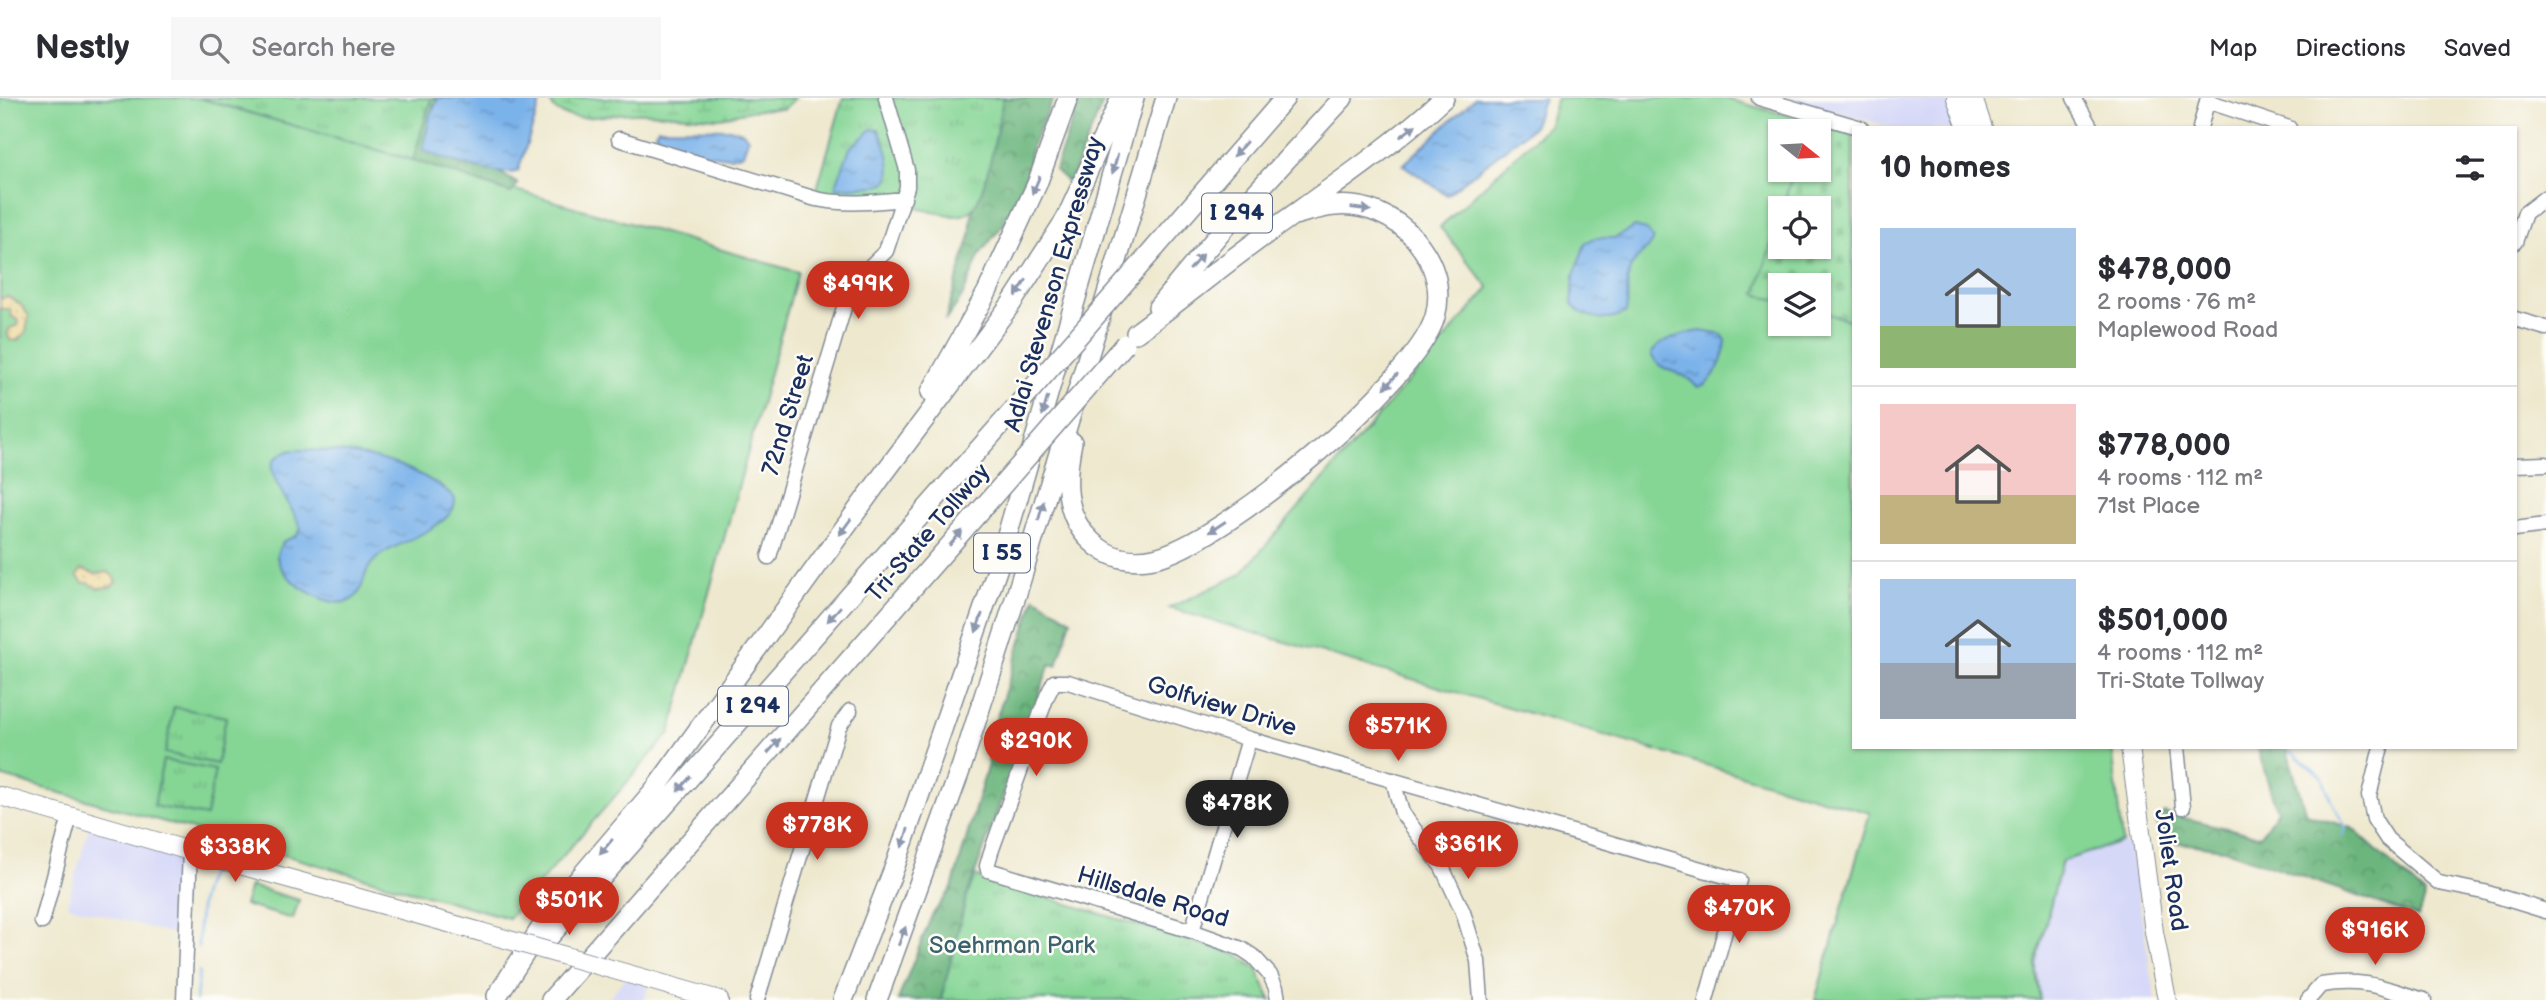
<!DOCTYPE html>
<meta charset="utf-8">
<style>
:root{--surface:#fff;--page:#f7f7f7;--text:#2b2b33;--muted:#7c7c81;--line:#e1e1e2;--accent:#c8321e}
body{margin:0;font-family:"Balsamiq Sans",sans-serif;background:var(--page);color:var(--text);height:100vh;display:flex;flex-direction:column;font-size:26px;white-space:nowrap}
*{box-sizing:border-box;margin:0}
p{font-size:23px;color:var(--muted)}
.icon{flex:none;width:38px;height:38px;fill:none;stroke:currentColor;stroke-width:2;stroke-linecap:round;stroke-linejoin:round}
.map{position:relative;flex:1;overflow:hidden}
.details{position:absolute;left:1852px;top:28px;width:665px;height:623px;display:flex;flex-direction:column;background:var(--surface);border-radius:0px;box-shadow:0 2px 5px #0004}
.details>*{flex:none}
.needle{width:46px;rotate:108deg}
.controls{position:absolute;left:1768px;top:21px;display:grid;gap:14px}
.controls a{display:grid;place-items:center;width:63px;height:63px;border-radius:0px;background:var(--surface);box-shadow:0 2px 5px #0004;font-size:35px}
.price{position:absolute;translate:-50% -60px;padding:0 16px;border-radius:24px;background:var(--accent);color:#fff;font-size:23px;line-height:46px;filter:drop-shadow(0 2px 4px #0008)}
.price::after{content:'';position:absolute;left:50%;top:42px;width:21px;height:16px;margin-left:-10px;background:inherit;clip-path:polygon(0 0,100% 0,50% 100%)}
.price.current{background:#222;color:#fff}
ul{padding:0;list-style:none}
li{display:flex;align-items:center;gap:21px;height:175px;padding:0 28px}
li+li{border-top:2px solid var(--line)}
li span{display:grid;place-items:center;flex:none;width:196px;height:140px;border-radius:0px;color:#555}
li>.icon{margin-inline-start:auto}
span .icon{width:84px;height:84px;fill:#fffc;stroke-width:1}
li b{font-size:30px}
h2{display:flex;justify-content:space-between;align-items:center;height:84px;padding:0 28px;font-size:30px}
header{display:flex;align-items:center;gap:42px;box-sizing:border-box;height:98px;padding:0 35px;background:var(--surface);border-bottom:2px solid var(--line)}
header strong{font-size:33px}
nav{display:flex;gap:38px;margin-inline-start:auto;font-size:24px}
.search{width:490px;height:63px;background:var(--page);display:flex;align-items:center;gap:18px;box-sizing:border-box;padding:0 24px;border-radius:0px;color:var(--muted);font-size:26px}
.map>svg:first-child{display:block}
.built{fill:#d6d8f8}
.grass{fill:#85d595;stroke:#50827a;stroke-width:2}
.forest{fill:url(#forest-crowns);stroke:#44726e;stroke-width:2}
.wetland{fill:url(#wetland-marsh);stroke:#50827a;stroke-width:2}
.sand{fill:url(#sand-dots);stroke:#84847e;stroke-width:2}
.cemetery{fill:url(#cemetery-stones);stroke:#50827a;stroke-width:2}
.park{fill:url(#park-tufts);stroke:#50827a;stroke-width:2}
.water{fill:url(#water-ripples);stroke:#4a70a4;stroke-width:2}
.lines{fill:none;stroke-linecap:round;stroke-linejoin:round}
.stream{stroke:#7ab2ea;stroke-width:2.5}
.minor-casing{stroke:#848c96;stroke-width:17}
.major-casing{stroke:#848c96;stroke-width:20}
.highway-casing{stroke:#848c96;stroke-width:22}
.minor{stroke:#fff;stroke-width:14}
.major{stroke:#fff;stroke-width:18}
.highway{stroke:#fff;stroke-width:19}
.major-bridge-casing{stroke:#848c96;stroke-width:20;stroke-linecap:butt}
.highway-bridge-casing{stroke:#848c96;stroke-width:22;stroke-linecap:butt}
.major-bridge{stroke:#fff;stroke-width:18}
.highway-bridge{stroke:#fff;stroke-width:19}
.oneway{fill:#8d97ae}
.labels{text-anchor:middle;dominant-baseline:central;stroke-width:5;stroke-linejoin:round;paint-order:stroke}
.shield{fill:#fdfcf7;stroke:#5f6c8c;stroke-width:2}
.shield-label{font-size:23px;font-weight:bold;fill:#1b2f5e}
.street-label{font-size:24px;fill:#1b2f5e;stroke:#fdfcf7}
.park-label{font-size:24px;fill:#3b616e;stroke:#fdfcf7}
</style>
<header>
<strong>Nestly</strong>
<div class="search"><svg class="icon" aria-label="search" viewBox="0 0 24 24"><circle cx="10" cy="10" r="6"/><path d="M15 15l6 6"/></svg>Search here</div>
<nav><a>Map</a><a>Directions</a><a>Saved</a></nav>
</header>
<div class="map">
<svg width="2546" height="902" viewBox="0 0 2546 902">
<defs>
<pattern id="forest-crowns" width="20" height="18" patternUnits="userSpaceOnUse" patternTransform="scale(1.75)"><rect width="20" height="18" fill="#6cb67e"/><path d="M2 6a3 3 0 1 1 6 0M12 15a3 3 0 1 1 6 0" fill="none" stroke="#58946a"/></pattern>
<pattern id="wetland-marsh" width="20" height="14" patternUnits="userSpaceOnUse" patternTransform="scale(1.75)"><rect width="20" height="14" fill="#85d595"/><path d="M1 5h8M5 5V1M11 12h8M15 12V8" fill="none" stroke="#72b783"/></pattern>
<pattern id="sand-dots" width="8" height="8" patternUnits="userSpaceOnUse" patternTransform="scale(1.75)"><rect width="8" height="8" fill="#eeda9e"/><path d="M2 2h.1M6 6h.1" fill="none" stroke="#ccbb8a" stroke-width="1.8" stroke-linecap="round"/></pattern>
<pattern id="cemetery-stones" width="16" height="16" patternUnits="userSpaceOnUse" patternTransform="scale(1.75)"><rect width="16" height="16" fill="#85d595"/><path d="M2 7V4a2 2 0 0 1 4 0v3zM10 15v-3a2 2 0 0 1 4 0v3z" fill="#72b783"/></pattern>
<pattern id="park-tufts" width="24" height="20" patternUnits="userSpaceOnUse" patternTransform="scale(1.75)"><rect width="24" height="20" fill="#85d595"/><path d="M3 7l-1-3M5 7V3M7 7l1-3M15 17l-1-3M17 17v-4M19 17l1-3" fill="none" stroke="#72b783"/></pattern>
<pattern id="water-ripples" width="26" height="14" patternUnits="userSpaceOnUse" patternTransform="scale(1.75)"><rect width="26" height="14" fill="#7ab2ea"/><path d="M2 4q2-2 4 0t4 0M15 11q2-2 4 0t4 0" fill="none" stroke="#6391c1"/></pattern>
</defs>
<rect width="100%" height="100%" fill="#fdfcf7"/>
<filter id="ink" filterUnits="userSpaceOnUse"><feTurbulence type="fractalNoise" baseFrequency=".0143" numOctaves="2"/><feDisplacementMap in="SourceGraphic" scale="14" xChannelSelector="R" yChannelSelector="G"/><feConvolveMatrix kernelMatrix="1 2 1 2 8 2 1 2 1" color-interpolation-filters="sRGB"/></filter>
<filter id="wash" filterUnits="userSpaceOnUse"><feTurbulence type="fractalNoise" baseFrequency=".00686" numOctaves="4" result="noise"/><feDisplacementMap in="SourceGraphic" scale="28" xChannelSelector="R" yChannelSelector="G"/><feGaussianBlur stdDeviation="1.57" result="paint"/><feColorMatrix in="noise" values="0 0 0 0 0 0 0 0 0 0 0 0 0 0 0 0 0 1.4 0 .05"/><feComposite in="paint" operator="in"/></filter>
<g filter="url(#wash)">
<rect width="100%" height="100%" fill="#eee8ce"/>
<!-- built -->
<path class="built" d="M1788 0H1951L1956 30H1894Z
M89 729 186 757 180 838 67 807Z
M2122 744 2129 746 2156 902H2040L2035 866 2062 763Z
M625 880 649 887 645 902H607Z"/>
<!-- grass -->
<path class="grass" d="M0 0H199L798 174 670 635 509 820 0 678Z
M1557 0H1723L1808 23 1805 33H1780V72H1794L1782 110H1780V118L1757 196 1780 203V226H1818V213L1853 223V649H2112L2122 744 2062 763 2035 866 2040 902H1815L1870 715 1169 510 1241 476 1489 190 1440 129 1549 27Z"/>
<!-- forest -->
<path class="forest" d="M199 0H438L430 18 432 56 499 74 518 86 511 95 413 62Z
M985 0H1054L1032 47 1026 78 1009 119 980 156 962 199 945 223 971 134C969 113 980 95 986 74 991 58 995 41 999 24Z
M1080 0H1105L1069 85 1055 72Z
M1035 499 1071 522 1057 568 1050 566 966 801 941 902H898L932 817 952 790 988 666 994 628Z
M2257 649H2286L2306 716 2352 730 2425 797 2418 819 2223 751 2160 742 2156 723 2164 715 2260 738 2277 713Z"/>
<!-- wetland -->
<path class="wetland" d="M550 0H795L784 11C769 10 755 12 740 15 734 16 726 20 719 20 694 19 669 16 644 15 618 13 589 25 562 16 554 13 551 8 550 0Z"/>
<!-- sand -->
<path class="sand" d="M7 198 20 206 29 218 26 234 17 243 10 242 7 235 10 230 18 227 19 222 12 219 10 211H0V201Z
M82 471 96 476 108 474 113 478 116 484 111 489 96 490 89 485H83L77 478Z"/>
<!-- cemetery -->
<path class="cemetery" d="M1808 23 1853 37V223L1818 213V187H1780V203L1756 196 1780 118V149H1818V110H1782L1794 72H1818V33H1805Z"/>
<!-- park -->
<path class="park" d="M199 0H431L413 62Z
M843 0H1003C999 23 987 91 974 109 970 115 962 118 955 118L910 109 882 98 816 94Z
M174 609 226 619 217 666 165 655Z
M163 662 215 672 206 718 154 708Z
M975 778 1238 857 1257 871 1271 902H941L966 801Z
M250 788 299 802 293 821 244 807Z"/>
<!-- water -->
<path class="water" d="M438 0H539V9L518 73C503 81 439 60 423 52L430 18Z
M1475 0H1544L1533 29 1447 97 1403 67Z
M658 30 731 31 743 34 748 41 743 56C727 65 667 47 655 35Z
M872 31 879 32C886 46 893 68 888 83L878 88 835 90 850 50Z
M1635 129 1647 132 1653 142C1648 152 1636 159 1631 169 1624 184 1630 199 1626 214 1611 227 1583 220 1572 206L1574 178 1585 146 1594 140H1615Z
M1701 233 1722 237 1726 242C1725 258 1715 286 1697 289 1693 285 1688 279 1682 277 1670 272 1659 271 1651 257 1657 242 1686 235 1701 233Z
M292 352C349 351 410 361 454 399 463 422 403 444 387 453 380 457 372 464 368 471 361 483 364 496 349 503 328 512 278 481 277 458 277 453 281 448 284 443L296 438 301 431C296 415 271 382 272 369 272 359 283 355 292 352Z"/>
<g class="lines">
<!-- stream -->
<path class="stream" d="M2285 649 2322 679 2331 703 2346 730 2342 738
M198 849C199 824 198 797 211 774H229
M196 902 199 873"/>
</g>
</g>
<g filter="url(#ink)">
<g class="lines">
<defs>
<path id="minor" d="M1759 0 1861 30
M2074 0 2091 30
M2207 3 2289 30
M2200 30 2208 0
M619 41 816 101C844 107 876 104 904 101
M2525 115 2546 99
M2515 144 2525 115
M2515 221 2546 230
M2515 367 2546 366
M2515 431 2546 427
M769 459 849 193 856 182 886 153 907 89V72L886 0
M2177 649 2183 709
M2381 649 2369 698 2374 721 2387 741 2439 785 2484 794 2546 813
M1393 682 1402 715 1442 769 1463 814 1478 863 1481 902
M42 824 70 718
M1192 833 1249 641
M184 902 190 753
M757 902 839 628 850 613
M1278 902 1276 890 1270 877 1254 859 1242 851 1192 833 988 772 987 768 991 754 1047 598 1054 584H1068L1249 641 1739 782 1706 902
M2308 902 2321 887C2365 880 2383 890 2424 902"/>
<path id="major" d="M1956 0 1967 30
M1973 0 1983 30
M2130 649 2154 834 2167 902
M0 698 190 753 481 834
M646 881 719 902"/>
<path id="highway" d="M1155 150 1285 0
M1158 209 1230 123 1343 0
M1136 235C1181 202 1224 166 1269 134 1329 91 1390 50 1444 0
M931 294 987 194 1037 86 1068 0
M1072 344C1065 379 1063 417 1091 443 1108 460 1131 465 1154 460 1220 447 1416 284 1435 219 1443 189 1434 164 1415 141 1396 119 1365 105 1335 108 1321 109 1307 114 1294 117
M542 847 1009 317
M497 898 554 810 656 690 885 374 1011 206 1066 121 1121 0
M551 902 980 413
M843 902 895 768 997 472 1134 0
M877 902 962 667 1016 498 1166 0"/>
</defs>
<!-- minor casing -->
<use href="#minor" class="minor-casing"/>
<!-- major casing -->
<use href="#major" class="major-casing"/>
<!-- highway casing -->
<use href="#highway" class="highway-casing"/>
<!-- minor -->
<use href="#minor" class="minor"/>
<!-- major -->
<use href="#major" class="major"/>
<!-- highway -->
<use href="#highway" class="highway"/>
<defs>
<path id="major-bridge" d="M481 834 646 881"/>
<path id="highway-bridge" d="M1009 317 1155 150
M980 413 1125 246"/>
</defs>
<!-- major-bridge casing -->
<use href="#major-bridge" class="major-bridge-casing"/>
<!-- highway-bridge casing -->
<use href="#highway-bridge" class="highway-bridge-casing"/>
<!-- major-bridge -->
<use href="#major-bridge" class="major-bridge"/>
<!-- highway-bridge -->
<use href="#highway-bridge" class="highway-bridge"/>
</g>
<!-- one-way arrows -->
<defs><path id="oneway-solid" d="M-6-.8H1V-3.2L6.5 0L1 3.2V.8H-6Z" transform="scale(1.75)"/></defs>
<g class="oneway">
<use href="#oneway-solid" transform="translate(1408 33) rotate(-38)"/>
<use href="#oneway-solid" transform="translate(1240 51) rotate(131)"/>
<use href="#oneway-solid" transform="translate(1115 66) rotate(106)"/>
<use href="#oneway-solid" transform="translate(1036 87) rotate(113)"/>
<use href="#oneway-solid" transform="translate(1361 111) rotate(7)"/>
<use href="#oneway-solid" transform="translate(1196 164) rotate(-50)"/>
<use href="#oneway-solid" transform="translate(1021 190) rotate(123)"/>
<use href="#oneway-solid" transform="translate(1391 283) rotate(132)"/>
<use href="#oneway-solid" transform="translate(1045 308) rotate(106)"/>
<use href="#oneway-solid" transform="translate(1041 413) rotate(-74)"/>
<use href="#oneway-solid" transform="translate(845 429) rotate(126)"/>
<use href="#oneway-solid" transform="translate(1217 429) rotate(147)"/>
<use href="#oneway-solid" transform="translate(956 440) rotate(-49)"/>
<use href="#oneway-solid" transform="translate(834 516) rotate(131)"/>
<use href="#oneway-solid" transform="translate(979 525) rotate(109)"/>
<use href="#oneway-solid" transform="translate(774 648) rotate(-49)"/>
<use href="#oneway-solid" transform="translate(684 686) rotate(131)"/>
<use href="#oneway-solid" transform="translate(905 740) rotate(109)"/>
<use href="#oneway-solid" transform="translate(606 749) rotate(130)"/>
<use href="#oneway-solid" transform="translate(902 838) rotate(-69)"/>
</g>
</g>
<g class="labels">
<!-- shield labels -->
<g class="shield">
<rect x="1202" y="95.5" width="70" height="39" rx="5"/>
<rect x="974" y="435.5" width="56" height="39" rx="5"/>
<rect x="718" y="588.5" width="70" height="39" rx="5"/>
</g>
<g class="shield-label">
<text x="1237" y="115">I 294</text>
<text x="1002" y="455">I 55</text>
<text x="753" y="608">I 294</text>
</g>
<!-- street labels -->
<g class="street-label">
<text transform="translate(1054 186) rotate(-74)">Adlai Stevenson Expressway</text>
<text transform="translate(788 317) rotate(-73)">72nd Street</text>
<text transform="translate(928 435) rotate(-49)">Tri-State Tollway</text>
<text transform="translate(1222 608) rotate(17)">Golfview Drive</text>
<text transform="translate(2171 772) rotate(82)">Joliet Road</text>
<text transform="translate(1153 799) rotate(17)">Hillsdale Road</text>
</g>
<!-- park labels -->
<g class="park-label">
<text x="1012" y="847">Soehrman Park</text>
</g>
</g>
</svg>
<div class="controls">
<a><svg class="needle" viewBox="-14 -14 28 28"><path d="M0-13l5 13h-10z" fill="#e53935"/><path d="M0 13l5-13h-10z" fill="#7c7c81"/></svg></a>
<a><svg class="icon" aria-label="locate" viewBox="0 0 24 24"><circle cx="12" cy="12" r="6"/><path d="M12 2v4M12 18v4M2 12h4M18 12h4"/></svg></a>
<a><svg class="icon" aria-label="layers" viewBox="0 0 24 24"><path d="M12 4l9 5-9 5-9-5zM3 14l9 5 9-5"/></svg></a>
</div>
<b class="price" style="left:858px;top:223px">$499K</b>
<b class="price" style="left:1398px;top:665px">$571K</b>
<b class="price" style="left:1036px;top:680px">$290K</b>
<b class="price current" style="left:1237px;top:742px">$478K</b>
<b class="price" style="left:817px;top:764px">$778K</b>
<b class="price" style="left:1468px;top:783px">$361K</b>
<b class="price" style="left:235px;top:786px">$338K</b>
<b class="price" style="left:569px;top:839px">$501K</b>
<b class="price" style="left:1739px;top:847px">$470K</b>
<b class="price" style="left:2375px;top:869px">$916K</b>
<section class="details">
<h2>10 homes<svg class="icon" aria-label="filters" viewBox="0 0 24 24"><path d="M4 7h16M4 17h16"/><circle cx="9" cy="7" r="2"/><circle cx="15" cy="17" r="2"/></svg></h2>
<ul>
<li><span style="background:linear-gradient(#a9c7e8 70%,#8fb573 0)"><svg class="icon" aria-label="home" viewBox="0 0 24 24"><path d="M3 11l9-7 9 7M6 9v11h12V9"/></svg></span><div><b>$478,000</b><p>2 rooms · 76 m²</p><p>Maplewood Road</p></div></li>
<li><span style="background:linear-gradient(#f6c9c9 65%,#c2b280 0)"><svg class="icon" aria-label="home" viewBox="0 0 24 24"><path d="M3 11l9-7 9 7M6 9v11h12V9"/></svg></span><div><b>$778,000</b><p>4 rooms · 112 m²</p><p>71st Place</p></div></li>
<li><span style="background:linear-gradient(#a9c7e8 60%,#9aa5b1 0)"><svg class="icon" aria-label="home" viewBox="0 0 24 24"><path d="M3 11l9-7 9 7M6 9v11h12V9"/></svg></span><div><b>$501,000</b><p>4 rooms · 112 m²</p><p>Tri-State Tollway</p></div></li>
</ul>
</section>
</div>
